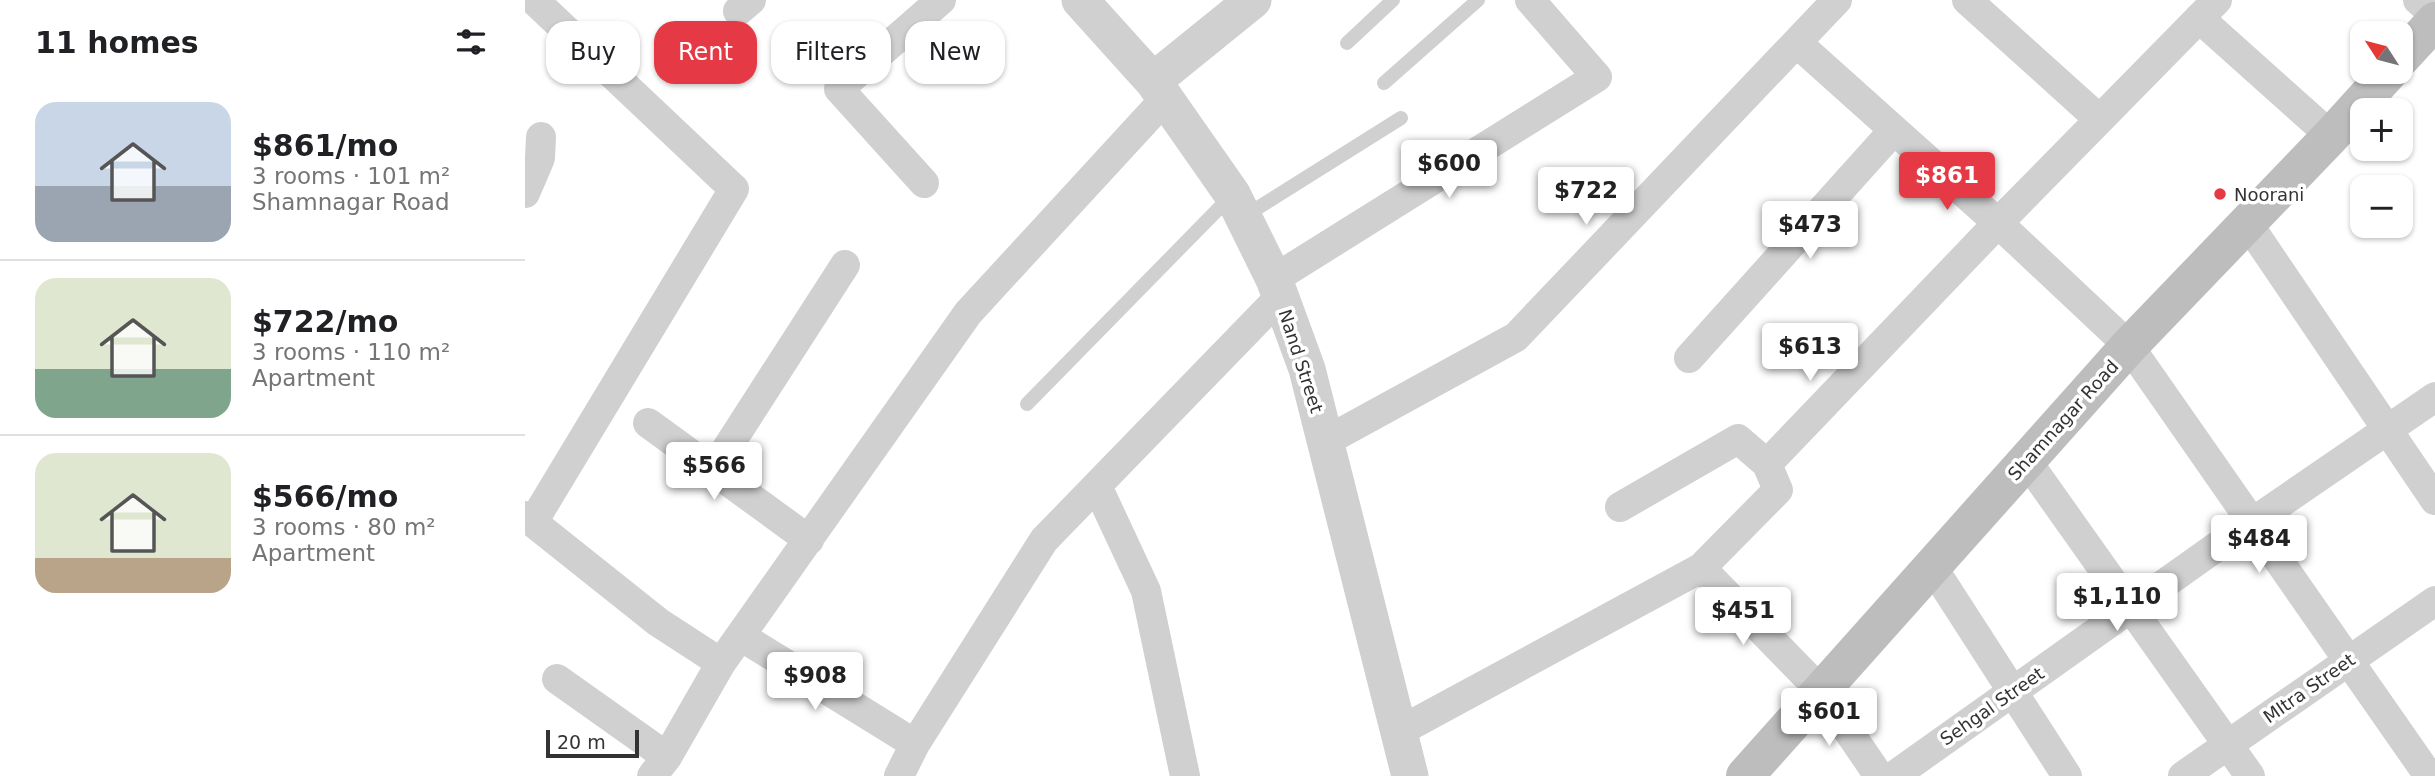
<!DOCTYPE html>
<meta charset="utf-8">
<style>
:root{--surface:#fff;--page:#f2f2f2;--text:#202124;--muted:#757577;--line:#e0e0e0;--accent:#e63946}
body{margin:0;font-family:"DejaVu Sans",sans-serif;background:var(--page);color:var(--text);height:100vh;display:flex;flex-direction:column;font-size:26px;white-space:nowrap}
*{box-sizing:border-box;margin:0}
p{font-size:23px;color:var(--muted)}
.icon{flex:none;width:38px;height:38px;fill:none;stroke:currentColor;stroke-width:2;stroke-linecap:round;stroke-linejoin:round}
.map{position:relative;flex:1;overflow:hidden}
.panel{display:flex;flex-direction:column;background:var(--surface);width:525px}
.panel>*{flex:none}
.top-card{position:absolute;left:21px;top:21px;width:665px;height:63px;display:flex;gap:14px}
.needle{width:46px;rotate:306deg}
.tools{position:absolute;left:1825px;top:21px;display:grid;gap:14px}
.tools a{display:grid;place-items:center;width:63px;height:63px;border-radius:14px;background:var(--surface);box-shadow:0 2px 5px #0004;font-size:35px}
.scale{position:absolute;left:21px;bottom:18px;width:93px;box-sizing:border-box;padding-left:7px;border:4px solid #333;border-top:0;font-size:19px;line-height:24px;white-space:nowrap;color:#333;-webkit-text-stroke:5px #fff;paint-order:stroke}
.price{position:absolute;translate:-50% -60px;padding:0 16px;border-radius:7px;background:#fff;color:#222;font-size:23px;line-height:46px;filter:drop-shadow(0 2px 4px #0008)}
.price::after{content:'';position:absolute;left:50%;top:42px;width:21px;height:16px;margin-left:-10px;background:inherit;clip-path:polygon(0 0,100% 0,50% 100%)}
.price.selected{background:var(--accent);color:#fff}
ul{padding:0;list-style:none}
li{display:flex;align-items:center;gap:21px;height:175px;padding:0 35px}
li+li{border-top:2px solid var(--line)}
li span{display:grid;place-items:center;flex:none;width:196px;height:140px;border-radius:21px;color:#555}
li>.icon{margin-inline-start:auto}
span .icon{width:84px;height:84px;fill:#fffc;stroke-width:1}
li b{font-size:30px}
h2{display:flex;justify-content:space-between;align-items:center;height:84px;padding:0 35px;font-size:30px}
.pill{padding:0 24px;border-radius:21px;background:var(--surface);box-shadow:0 2px 5px #0004;font-size:24px;line-height:63px}
.pill.selected{background:var(--accent);color:#fff}
main{display:flex;flex:1;min-height:0}
.map>svg:first-child{display:block}
.lines{fill:none;stroke-linecap:round;stroke-linejoin:round}
.service{stroke:#d0d0d0;stroke-width:14}
.minor{stroke:#d0d0d0;stroke-width:30}
.tertiary{stroke:#d0d0d0;stroke-width:37}
.secondary{stroke:#bdbdbd;stroke-width:38}
.poi-dot{fill:#e63946;stroke:#fff;stroke-width:2.5}
.labels{text-anchor:middle;dominant-baseline:central;stroke-width:7;stroke-linejoin:round;paint-order:stroke}
.poi-label{font-size:18px;fill:#333;stroke:#fff;text-anchor:start}
.street-label{font-size:18px;fill:#333;stroke:#fff}
</style>
<main>
<section class="panel">
<h2>11 homes<svg class="icon" aria-label="filters" viewBox="0 0 24 24"><path d="M4 7h16M4 17h16"/><circle cx="9" cy="7" r="2"/><circle cx="15" cy="17" r="2"/></svg></h2>
<ul>
<li><span style="background:linear-gradient(#c9d6e8 60%,#9aa5b1 0)"><svg class="icon" aria-label="home" viewBox="0 0 24 24"><path d="M3 11l9-7 9 7M6 9v11h12V9"/></svg></span><div><b>$861/mo</b><p>3 rooms · 101 m²</p><p>Shamnagar Road</p></div></li>
<li><span style="background:linear-gradient(#dfe7d0 65%,#7fa58c 0)"><svg class="icon" aria-label="home" viewBox="0 0 24 24"><path d="M3 11l9-7 9 7M6 9v11h12V9"/></svg></span><div><b>$722/mo</b><p>3 rooms · 110 m²</p><p>Apartment</p></div></li>
<li><span style="background:linear-gradient(#dfe7d0 75%,#b9a48a 0)"><svg class="icon" aria-label="home" viewBox="0 0 24 24"><path d="M3 11l9-7 9 7M6 9v11h12V9"/></svg></span><div><b>$566/mo</b><p>3 rooms · 80 m²</p><p>Apartment</p></div></li>
</ul>
</section>
<div class="map">
<svg width="1910" height="776" viewBox="0 0 1910 776">
<rect width="100%" height="100%" fill="#fff"/>
<g class="lines">
<!-- service -->
<path class="service" d="M822 43 868 0
M859 83 953 0
M720 216 876 118
M502 404 707 195"/>
<!-- minor -->
<path class="minor" d="M1442 0 1574 119
M1893 0 1910 15
M213 11 226 0
M1674 18 1806 136
M1272 43 1473 223 1604 346 1904 776
M399 183 314 89 416 0
M0 193 15 158 16 137
M1721 221 1910 500
M749 279 1072 77 1005 0
M1164 358 1369 130
M123 423 284 540
M801 441 991 337 1312 0
M1501 460 1725 776
M188 470 320 265
M572 486 621 591 660 776
M1095 507 1213 439 1242 464 1473 223 1692 0
M0 516 133 622 196 663 443 313 640 99
M8 522 209 189 9 0
M1176 568 1296 691 1354 776
M1408 568 1542 776
M217 637 390 744
M32 679 142 757
M873 732 1176 568 1253 490 1242 464
M127 776 142 757 196 663
M374 776 390 744 519 540 755 297
M1369 776 1687 550 1910 397
M1658 776 1910 601"/>
<!-- tertiary -->
<path class="tertiary" d="M555 0 628 81 707 194 749 279 782 369 885 776
M628 81 728 0"/>
<!-- secondary -->
<path class="secondary" d="M1876 58 1910 21
M1220 776 1604 346 1806 136 1864 72"/>
</g>
<!-- markers -->
<circle class="poi-dot" cx="1695" cy="194" r="7"/>
<g class="labels">
<!-- poi labels -->
<g class="poi-label">
<text x="1709" y="194">Noorani</text>
</g>
<!-- street labels -->
<g class="street-label">
<text transform="translate(776 361) rotate(72)">Nand Street</text>
<text transform="translate(1538 420) rotate(-48)">Shamnagar Road</text>
<text transform="translate(1784 688) rotate(-35)">MItra Street</text>
<text transform="translate(1467 706) rotate(-35)">Sehgal Street</text>
</g>
</g>
</svg>
<div class="tools">
<a><svg class="needle" viewBox="-14 -14 28 28"><path d="M0-13l5 13h-10z" fill="#e53935"/><path d="M0 13l5-13h-10z" fill="#757577"/></svg></a>
<a>+</a>
<a>−</a>
</div>
<div class="scale">20 m</div>
<b class="price" style="left:924px;top:200px">$600</b>
<b class="price selected" style="left:1422px;top:212px">$861</b>
<b class="price" style="left:1061px;top:227px">$722</b>
<b class="price" style="left:1285px;top:261px">$473</b>
<b class="price" style="left:1285px;top:383px">$613</b>
<b class="price" style="left:189px;top:502px">$566</b>
<b class="price" style="left:1734px;top:575px">$484</b>
<b class="price" style="left:1592px;top:633px">$1,110</b>
<b class="price" style="left:1218px;top:647px">$451</b>
<b class="price" style="left:290px;top:712px">$908</b>
<b class="price" style="left:1304px;top:748px">$601</b>
<div class="top-card">
<a class="pill">Buy</a>
<a class="pill selected">Rent</a>
<a class="pill">Filters</a>
<a class="pill">New</a>
</div>
</div>
</main>
